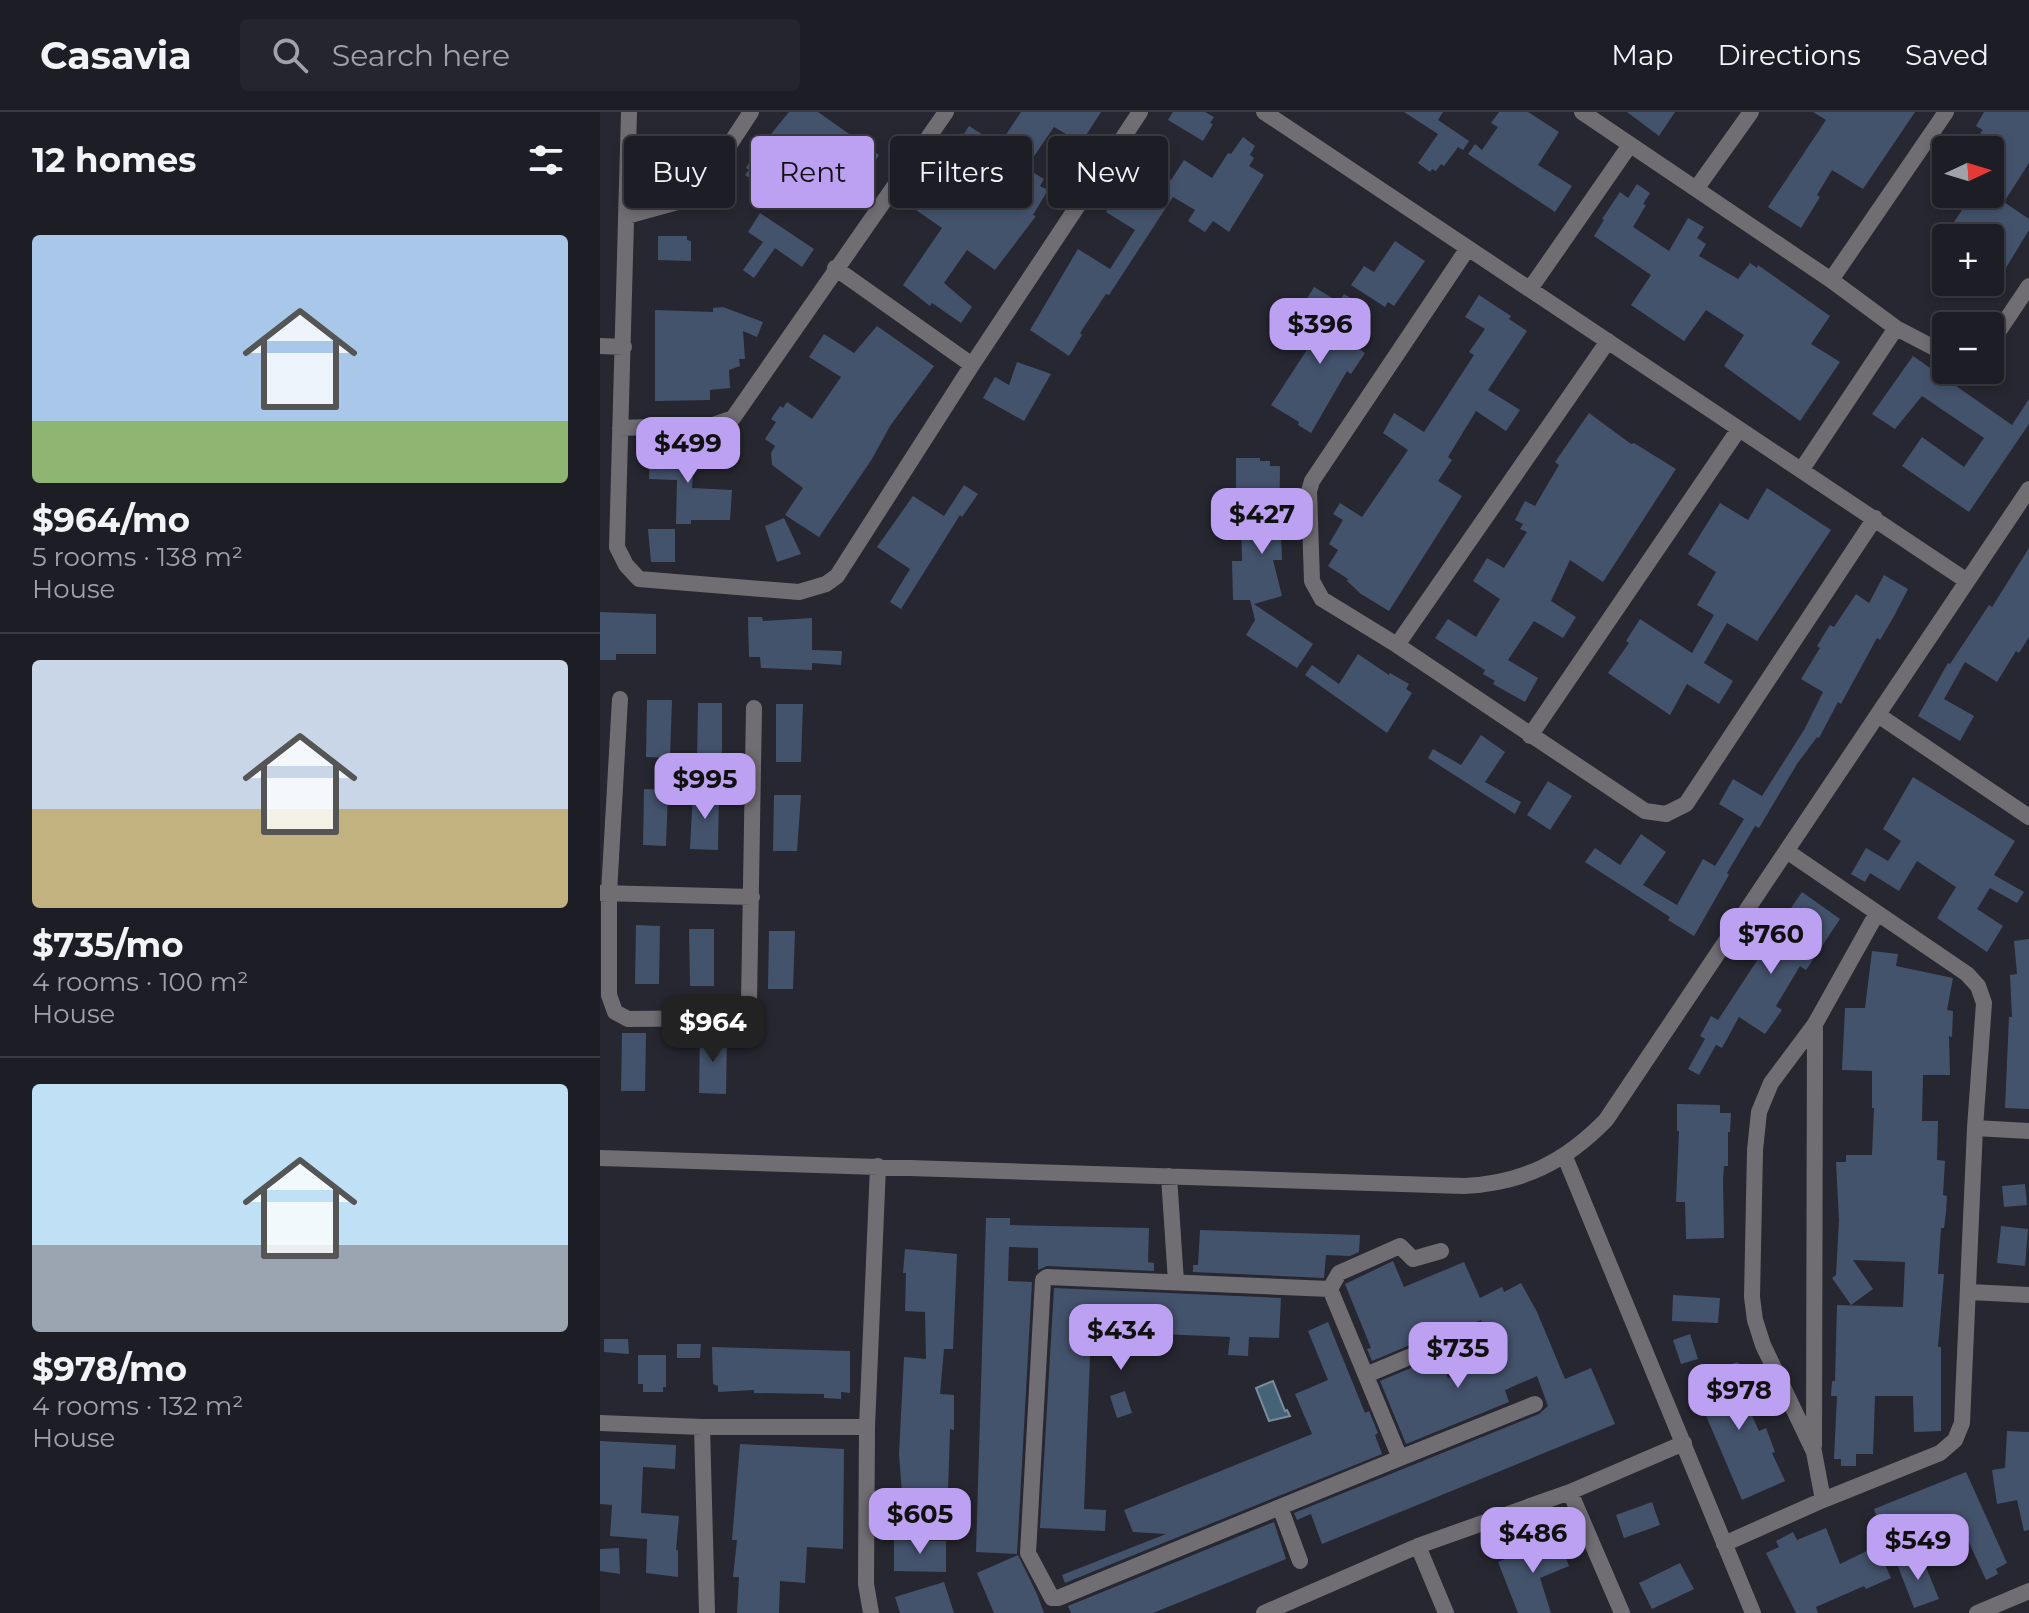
<!DOCTYPE html>
<meta charset="utf-8">
<style>
:root{--surface:#1d1d25;--page:#25262d;--text:#f1f3f6;--muted:#a0a2a7;--line:#3b3b42;--accent:#bca0f2}
body{margin:0;font-family:Montserrat,sans-serif;background:var(--page);color:var(--text);height:100vh;display:flex;flex-direction:column;font-size:30px;white-space:nowrap}
*{box-sizing:border-box;margin:0}
p{font-size:26px;color:var(--muted)}
.icon{flex:none;width:44px;height:44px;fill:none;stroke:currentColor;stroke-width:2;stroke-linecap:round;stroke-linejoin:round}
.map{position:relative;flex:1;overflow:hidden}
.panel{display:flex;flex-direction:column;background:var(--surface);width:600px}
.panel>*{flex:none}
.guide{position:absolute;left:24px;top:24px;width:760px;height:72px;display:flex;gap:16px}
.needle{width:52px;rotate:86deg}
.buttons{position:absolute;left:1332px;top:24px;display:grid;gap:16px}
.buttons a{display:grid;place-items:center;width:72px;height:72px;border-radius:8px;background:var(--surface);box-shadow:0 4px 12px #0003,0 0 0 2px var(--line);font-size:40px}
.price{position:absolute;translate:-50% -68px;padding:0 18px;border-radius:16px;background:var(--accent);color:#111;font-size:26px;line-height:52px;filter:drop-shadow(0 2px 4px #0008)}
.price::after{content:'';position:absolute;left:50%;top:48px;width:24px;height:18px;margin-left:-12px;background:inherit;clip-path:polygon(0 0,100% 0,50% 100%)}
.price.current{background:#222;color:#fff}
ul{padding:0;list-style:none}
li{display:grid;align-content:center;gap:16px;height:424px;padding:0 32px}
li+li{border-top:2px solid var(--line)}
li span{display:grid;place-items:center;height:248px;border-radius:8px;color:#555}
li>.icon{margin-inline-start:auto}
span .icon{width:144px;height:144px;fill:#fffc;stroke-width:1}
li b{font-size:34px}
h2{display:flex;justify-content:space-between;align-items:center;height:96px;padding:0 32px;font-size:34px}
.tag{padding:0 28px;border-radius:8px;background:var(--surface);box-shadow:0 4px 12px #0003,0 0 0 2px var(--line);font-size:28px;line-height:72px}
.tag.current{background:var(--accent);color:#111}
header{display:flex;align-items:center;gap:48px;box-sizing:border-box;height:112px;padding:0 40px;background:var(--surface);border-bottom:2px solid var(--line)}
header strong{font-size:38px}
nav{display:flex;gap:44px;margin-inline-start:auto;font-size:28px}
.search{width:560px;height:72px;background:var(--page);display:flex;align-items:center;gap:20px;box-sizing:border-box;padding:0 28px;border-radius:8px;color:var(--muted);font-size:30px}
main{display:flex;flex:1;min-height:0}
.map>svg:first-child{display:block}
.water{fill:#456375;stroke:#788d9c;stroke-width:2}
.building{fill:#44536c}
.lines{fill:none;stroke-linecap:round;stroke-linejoin:round}
.minor{stroke:#716e73;stroke-width:16}
</style>
<header>
<strong>Casavia</strong>
<div class="search"><svg class="icon" aria-label="search" viewBox="0 0 24 24"><circle cx="10" cy="10" r="6"/><path d="M15 15l6 6"/></svg>Search here</div>
<nav><a>Map</a><a>Directions</a><a>Saved</a></nav>
</header>
<main>
<section class="panel">
<h2>12 homes<svg class="icon" aria-label="filters" viewBox="0 0 24 24"><path d="M4 7h16M4 17h16"/><circle cx="9" cy="7" r="2"/><circle cx="15" cy="17" r="2"/></svg></h2>
<ul>
<li><span style="background:linear-gradient(#a9c7e8 75%,#8fb573 0)"><svg class="icon" aria-label="home" viewBox="0 0 24 24"><path d="M3 11l9-7 9 7M6 9v11h12V9"/></svg></span><div><b>$964/mo</b><p>5 rooms · 138 m²</p><p>House</p></div></li>
<li><span style="background:linear-gradient(#c9d6e8 60%,#c2b280 0)"><svg class="icon" aria-label="home" viewBox="0 0 24 24"><path d="M3 11l9-7 9 7M6 9v11h12V9"/></svg></span><div><b>$735/mo</b><p>4 rooms · 100 m²</p><p>House</p></div></li>
<li><span style="background:linear-gradient(#bfe0f5 65%,#9aa5b1 0)"><svg class="icon" aria-label="home" viewBox="0 0 24 24"><path d="M3 11l9-7 9 7M6 9v11h12V9"/></svg></span><div><b>$978/mo</b><p>4 rooms · 132 m²</p><p>House</p></div></li>
</ul>
</section>
<div class="map">
<svg width="1429" height="1501" viewBox="0 0 1429 1501">
<rect width="100%" height="100%" fill="#272731"/>
<!-- water -->
<path class="water" d="M673 1269 685 1299 687 1298 690 1304 669 1309 656 1276Z"/>
<!-- building -->
<path class="building" d="M189 0H218L279 43 249 91 218 70 199 98 145 63 149 58 146 56 153 44Z
M421 0H501L481 31 454 15 426 56 444 67 440 74 448 78 433 103 436 104 395 158 367 138 344 171 372 195 361 211 332 191 330 194 303 173 342 116 313 96 362 21 364 22 369 14 399 33Z
M573 0H605L614 5 610 11 613 12 603 29 568 8Z
M804 0H843L838 8 869 29 863 38 858 35 844 54 841 52 836 59 832 57 830 60 818 51 838 22Z
M899 0H928L959 20 938 53 972 74 955 100 868 42 875 32 882 38 898 15 891 11Z
M1027 0H1075L1059 24Z
M1213 0H1315L1263 77 1232 58 1217 83 1220 85 1201 116 1168 95 1226 8Z
M1384 0H1429V51L1404 90 1429 107V118L1404 159 1401 158 1399 161 1390 155V126H1343L1373 82H1390V56L1403 36 1380 21 1383 18 1376 14Z
M643 25 655 34 650 43 654 46 649 54 664 63 629 120 613 109 605 120 588 109 595 98 573 85 509 183 506 182 480 221 482 223 469 244 430 218 478 137 510 157 535 118 506 100 540 47 571 68 584 48 612 66 628 41 631 42Z
M1037 72 1050 81 1043 92 1046 93 1033 115 1069 139 1088 106 1104 115 1097 126 1106 132 1099 144 1138 167 1150 151 1157 156 1158 153 1230 204 1211 232 1240 250 1200 309 1124 254 1144 223 1106 198 1084 229 1031 193 1051 163 994 124 1004 108 1002 107 1020 80 1028 86Z
M160 101 214 137 202 155 175 136 154 166 143 158 163 130 148 120Z
M58 124H87V128L91 129V149L58 148Z
M795 129 825 149 794 194 788 190 785 195 751 173 764 154 774 160Z
M714 175 739 190 744 182 754 188 735 219 765 241 751 262 747 259 711 321 698 313 699 310 671 293 729 204 705 190Z
M879 183 911 204 909 207 927 219 888 278 920 298 906 319 876 299 848 345 852 348 838 369 862 384 789 499 761 482 747 469 748 467 728 454 738 438 729 432 743 408 733 402 740 391 762 405 808 338 783 321 794 301 824 320 874 243 869 240 885 217 865 205Z
M123 195 163 210 157 225 143 219 145 247H139L140 254 129 258 130 276 110 278V288L55 289V198L113 200V196Z
M277 214 334 254 290 314 272 347 219 425 185 403 203 376 172 353 171 341 175 334 165 327 176 310 171 307 180 294 183 296 187 290 212 307 241 265 209 245 224 222 254 241Z
M1313 244 1412 313 1429 287V312L1369 400 1302 354 1322 325 1364 355 1384 326 1322 284 1295 317 1272 302Z
M417 250 451 262 424 309 383 286 395 265 409 273Z
M989 301 1031 332 1034 331 1076 357 1003 470 970 448 951 489 976 505 963 526 934 509 908 548 938 566 925 590 893 572 895 569 883 562 885 558 835 526 848 507 876 525 900 487 873 469 887 446 904 456 927 420 920 417 923 412 915 408 925 389 935 394 959 353 955 350Z
M50 330 77 331V334L95 336 92 376 132 378 130 408H91V412H76L77 368 49 367Z
M636 346H660V349H670V354H680L679 424H681L682 448H673L682 484 654 492 713 532 697 556 646 523 655 508 650 488H633L632 449H642L641 406 631 405 632 381H636Z
M364 373 378 382 362 405 360 403 301 497 290 490 310 457 277 435 313 384 344 404Z
M1167 376 1231 418 1157 529 1127 511 1104 551 1133 569 1119 592 1087 572 1070 603 1008 561 1029 531 1026 529 1040 507 1092 541 1114 503 1097 493 1116 460 1088 442 1120 391 1148 408Z
M184 406 201 442 177 450 165 414Z
M48 417H75V450H51Z
M1429 436V525L1419 541 1416 539 1397 570 1365 550 1344 587 1374 604 1360 629 1318 604 1348 551 1350 552 1389 493 1392 495Z
M1284 463 1308 477 1293 506 1280 528 1277 526 1241 592 1238 590 1219 626 1217 625 1197 652 1159 716 1155 714 1127 761 1129 763 1094 824 1068 808 1070 805 985 750 995 736 1020 753 1041 722 1066 740 1043 773 1077 793 1103 747 1115 754 1144 707 1119 692 1133 667 1162 684 1204 618 1223 580 1201 567 1220 536 1217 534 1230 513 1234 515 1256 482 1269 491Z
M0 500 56 502V542H16V548H0Z
M148 505H162L163 509 212 506V538L242 539 241 553 212 551V558L161 556 160 545H149Z
M758 542 789 563 790 561 809 572 806 577 812 581 787 621 705 563 712 553 739 572Z
M47 588H72L70 646 46 645Z
M98 591H122V649L97 648Z
M176 592H203L201 650H176Z
M881 623 905 640 885 670 921 690 915 702 828 646 833 637 861 653Z
M1313 665 1415 729 1394 763 1424 780 1417 791 1390 776 1377 797 1403 814 1387 840 1337 806 1356 775 1317 749 1299 779 1270 761 1265 770 1251 762 1266 736 1288 749 1301 729 1283 717Z
M948 669 972 684 950 718 927 703Z
M44 677 68 678 66 734 43 733Z
M93 679 119 680 118 738 90 737Z
M174 683H201L197 739H173Z
M1202 780 1240 807 1206 858 1200 854 1176 894 1182 898 1165 922 1139 905 1122 936 1116 933 1099 963 1088 957 1105 927 1100 924 1111 904 1118 908 1160 844 1164 846 1190 804 1187 802Z
M36 813 60 814 59 872H35Z
M89 817H114V874H90Z
M169 819H195L193 877H168Z
M1429 827V997L1405 996 1409 905H1412L1410 863 1417 862 1414 829Z
M1272 839 1298 842 1296 854 1353 866 1347 898 1353 899 1352 925 1349 924 1350 963H1323L1322 1009H1338L1337 1048 1345 1049 1343 1083 1347 1084 1346 1100 1344 1116H1341L1338 1162H1344L1338 1235H1341V1319L1314 1320 1313 1284H1275L1273 1342H1256V1354H1241V1347H1234L1237 1284H1231L1232 1269H1235L1237 1193 1303 1195 1305 1150 1253 1148 1273 1177 1251 1193 1232 1166 1236 1163 1239 1108 1236 1050H1246V1043H1272L1274 996H1272V959L1242 958 1245 896H1265Z
M22 921H46L45 979H21Z
M100 921 127 922 126 982 99 981Z
M1077 992 1120 993V1001H1131L1130 1020H1128V1054H1124L1123 1067 1124 1126 1086 1127 1085 1090H1076L1079 1019H1077Z
M1425 1072 1427 1093 1404 1095 1402 1074Z
M386 1106H410V1113L549 1116 548 1150 554 1151V1159L447 1154 438 1158V1136L409 1135 408 1169 432 1170 417 1442 376 1440Z
M1401 1114 1428 1117 1425 1154 1397 1151Z
M600 1118 760 1123 759 1140 750 1144 726 1143 724 1166 593 1160V1153H598Z
M305 1137 357 1142 353 1237H344L340 1282 354 1283V1318L350 1317 348 1380 302 1381 299 1342 304 1245 326 1247 325 1200 305 1199 306 1161H303Z
M793 1149 804 1175 864 1150 880 1186 902 1175 904 1180 921 1171 937 1200 965 1267 991 1256 1015 1312 722 1432 711 1402 697 1408 694 1401 939 1302 948 1294 937 1264 905 1278 909 1290 806 1332 780 1269 830 1248 835 1244 837 1237 848 1266 898 1247 881 1208 833 1228 835 1232 828 1227 822 1228 772 1249 767 1237 771 1236 745 1172Z
M454 1176 681 1186 679 1226 649 1225 648 1244 628 1243 630 1225 491 1219 484 1397 506 1398 505 1419 440 1416Z
M1073 1183 1120 1186 1118 1211 1072 1209Z
M728 1210 765 1301 769 1299 778 1321 775 1323 782 1342 465 1471 462 1463 566 1422 533 1420 524 1398 712 1322 695 1282 728 1268 708 1219Z
M1090 1222 1098 1247 1081 1252 1073 1228Z
M4 1227H28L29 1242 4 1240Z
M77 1232H101L100 1246H77Z
M112 1235 250 1239V1281L241 1280V1287L224 1286V1282L154 1281V1278L118 1280V1274L113 1272Z
M38 1243H66V1275H63V1280H43V1272H38Z
M1138 1250 1145 1275 1143 1276 1153 1295 1149 1297 1159 1319 1166 1316 1175 1340 1172 1341 1185 1369 1142 1388 1104 1299 1108 1298 1097 1262Z
M525 1279 532 1301 517 1306 510 1284Z
M1407 1319 1429 1320V1418L1424 1419 1417 1388 1397 1392 1392 1358 1405 1356Z
M0 1329 76 1333 75 1357 43 1355 41 1401 79 1404 76 1438H78V1465L46 1461 47 1427 10 1424 12 1393 0 1392Z
M140 1332 244 1337 243 1437 207 1435 205 1471 180 1469 179 1501H137L139 1465H133L137 1428H132Z
M1366 1360 1407 1451 1396 1457 1398 1462 1386 1468 1362 1415 1326 1430 1319 1412 1283 1424 1274 1397Z
M1052 1390 1060 1413 1024 1426 1016 1403Z
M674 1410 686 1447 553 1501H471L468 1494Z
M1226 1416 1240 1452 1277 1434 1291 1466 1266 1477 1264 1474 1216 1495 1218 1501H1196L1166 1441 1179 1435 1176 1429 1193 1420 1197 1428Z
M957 1424 969 1454 940 1466 951 1501H918L898 1450Z
M294 1428 346 1429V1460L294 1459Z
M19 1436 20 1462 0 1459V1437Z
M418 1443 437 1482 444 1501H394L377 1461Z
M1321 1443 1339 1487 1314 1496 1297 1452Z
M1080 1451 1094 1477 1052 1497 1039 1471Z
M344 1470 354 1501H300L295 1485Z"/>
<g class="lines">
<!-- minor -->
<path class="minor" d="M29 0 17 435 26 453 39 467 199 480 226 472 237 464 372 253 540 0
M664 0 1367 469
M982 0 1231 168 1296 216 1346 242
M1096 77 1151 0
M27 104 81 89 99 79 151 0
M868 136 712 369 709 379 712 469 722 487 797 533 1045 699 1066 702 1086 692 1275 406
M235 156 372 253
M1231 168 1346 0
M930 177 1030 33
M1390 232 1429 174
M0 234 24 235
M20 316 113 313 133 306 346 0
M1202 357 1296 216
M797 533 1008 229
M20 587 9 781V883L15 900 28 907 128 906 139 903 149 890 154 596
M1278 603 1429 705
M930 624 1139 317
M0 781 152 785
M1375 1016 1429 1019
M965 1045 1153 1501
M0 1046 864 1074C923 1071 965 1050 1006 1008L1429 377
M569 1064 576 1170
M447 1165 730 1177 800 1346 458 1486H452L428 1441 443 1168Z
M730 1177 739 1161 800 1134 813 1147 841 1139
M1370 1180 1429 1183
M766 1263 826 1238
M0 1311 102 1315H267
M102 1315 107 1501
M1214 1334 1215 912
M800 1346 935 1292
M970 1380 1022 1501
M1223 1388 1214 1340 1163 1233 1155 1208 1152 1185 1155 1038 1159 1000 1171 971 1215 912 1277 801
M680 1395 700 1449
M1124 1432 1223 1388 1340 1341 1355 1328 1362 1311 1375 1016 1384 891 1378 874 1367 862 1188 740
M818 1434 846 1501
M271 1501 266 1472 267 1315 278 1054
M664 1501 818 1434 970 1380 1084 1331
M1377 1501 1429 1479"/>
</g>
</svg>
<div class="buttons">
<a><svg class="needle" viewBox="-14 -14 28 28"><path d="M0-13l5 13h-10z" fill="#e53935"/><path d="M0 13l5-13h-10z" fill="#a0a2a7"/></svg></a>
<a>+</a>
<a>−</a>
</div>
<b class="price" style="left:720px;top:254px">$396</b>
<b class="price" style="left:88px;top:373px">$499</b>
<b class="price" style="left:662px;top:444px">$427</b>
<b class="price" style="left:105px;top:709px">$995</b>
<b class="price" style="left:1171px;top:864px">$760</b>
<b class="price current" style="left:113px;top:952px">$964</b>
<b class="price" style="left:521px;top:1260px">$434</b>
<b class="price" style="left:858px;top:1278px">$735</b>
<b class="price" style="left:1139px;top:1320px">$978</b>
<b class="price" style="left:320px;top:1444px">$605</b>
<b class="price" style="left:933px;top:1463px">$486</b>
<b class="price" style="left:1318px;top:1470px">$549</b>
<div class="guide">
<a class="tag">Buy</a>
<a class="tag current">Rent</a>
<a class="tag">Filters</a>
<a class="tag">New</a>
</div>
</div>
</main>
